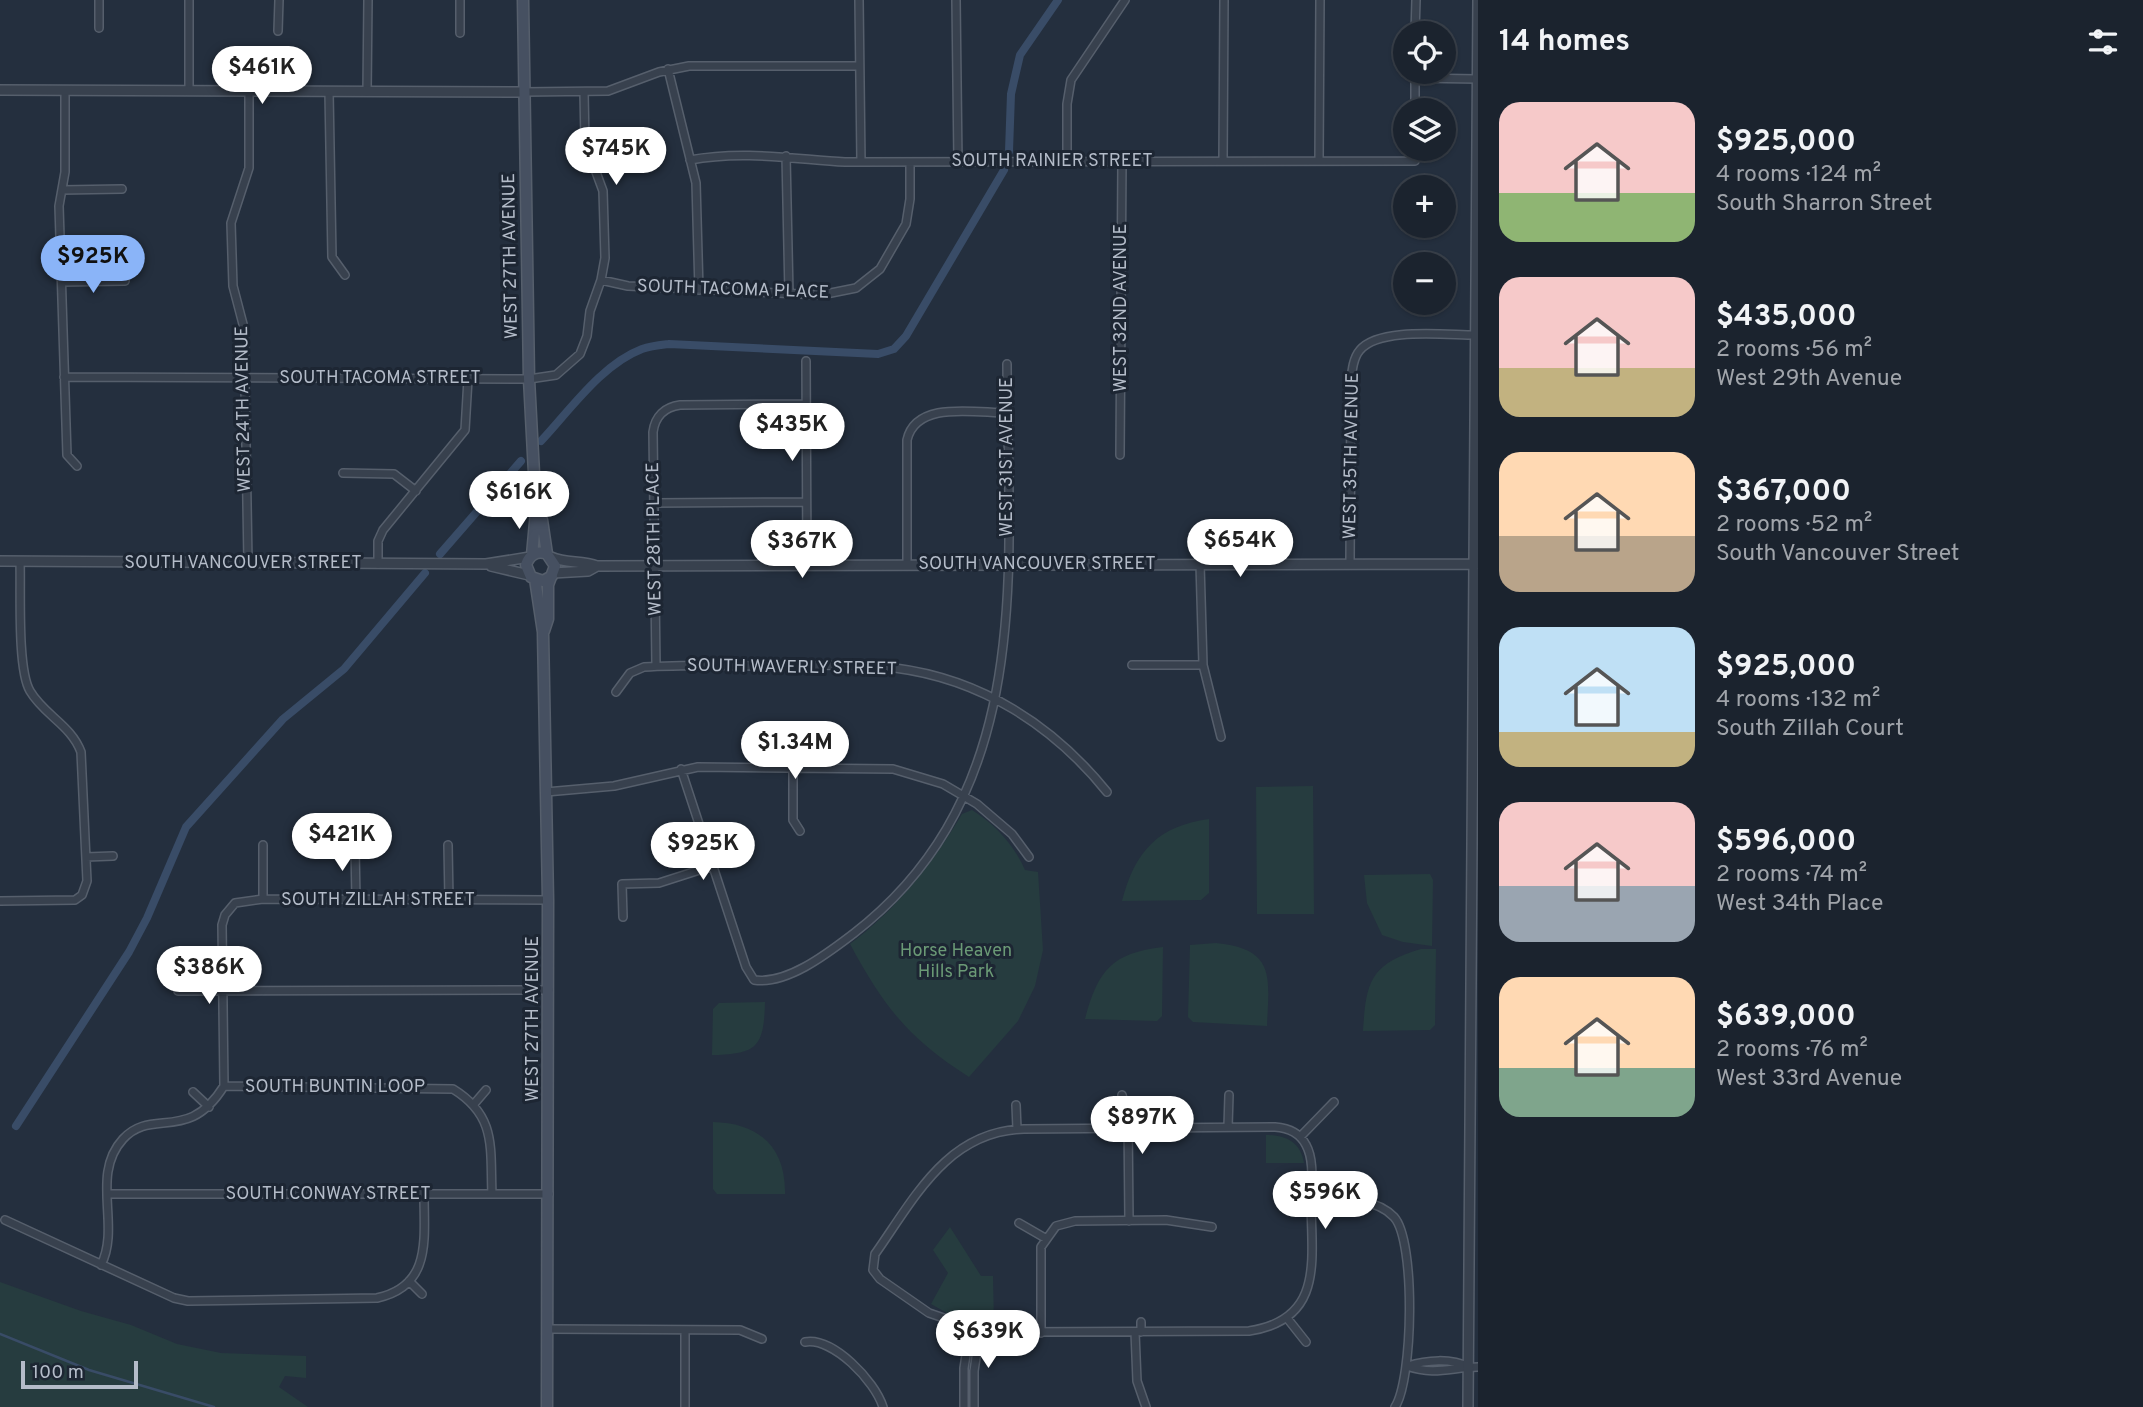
<!DOCTYPE html>
<meta charset="utf-8">
<style>
:root{--surface:#1b232e;--page:#282f3a;--text:#f1f3f6;--muted:#a0a4aa;--line:#39404a;--accent:#8ab4f8}
body{margin:0;font-family:Overpass,sans-serif;background:var(--page);color:var(--text);height:100vh;display:flex;flex-direction:column;font-size:26px;white-space:nowrap}
*{box-sizing:border-box;margin:0}
p{font-size:23px;color:var(--muted)}
.icon{flex:none;width:38px;height:38px;fill:none;stroke:currentColor;stroke-width:2;stroke-linecap:round;stroke-linejoin:round}
.map{position:relative;flex:1;overflow:hidden}
.panel{display:flex;flex-direction:column;background:var(--surface);width:665px}
.panel>*{flex:none}
.tools{position:absolute;left:1393px;top:21px;display:grid;gap:14px}
.tools a{display:grid;place-items:center;width:63px;height:63px;border-radius:50%;background:var(--surface);box-shadow:0 2px 5px #0004,0 0 0 2px var(--line);font-size:35px}
.scale{position:absolute;left:21px;bottom:18px;width:117px;box-sizing:border-box;padding-left:7px;border:4px solid #b4bcc9;border-top:0;font-size:19px;line-height:24px;white-space:nowrap;color:#b4bcc9;-webkit-text-stroke:5px #1d2633;paint-order:stroke}
.price{position:absolute;translate:-50% -60px;padding:0 16px;border-radius:24px;background:#fff;color:#222;font-size:23px;line-height:46px;filter:drop-shadow(0 2px 4px #0008)}
.price::after{content:'';position:absolute;left:50%;top:42px;width:21px;height:16px;margin-left:-10px;background:inherit;clip-path:polygon(0 0,100% 0,50% 100%)}
.price.selected{background:var(--accent);color:#111}
ul{padding:0;list-style:none}
li{display:flex;align-items:center;gap:21px;height:175px;padding:0 21px}
li span{display:grid;place-items:center;flex:none;width:196px;height:140px;border-radius:21px;color:#555}
li>.icon{margin-inline-start:auto}
span .icon{width:84px;height:84px;fill:#fffc;stroke-width:1}
li b{font-size:30px}
h2{display:flex;justify-content:space-between;align-items:center;height:84px;padding:0 21px;font-size:30px}
main{display:flex;flex:1;min-height:0}
.map>svg:first-child{display:block}
.green{fill:#263c3f}
.lines{fill:none;stroke-linecap:round;stroke-linejoin:round}
.stream{stroke:#394c67;stroke-width:2.5}
.canal{stroke:#394c67;stroke-width:8}
.minor-casing{stroke:#565f6c;stroke-width:10}
.tertiary-casing{stroke:#565f6c;stroke-width:12}
.secondary-casing{stroke:#565f6c;stroke-width:13}
.minor{stroke:#38414e;stroke-width:7}
.tertiary{stroke:#38414e;stroke-width:9}
.secondary{stroke:#465061;stroke-width:10}
.labels{text-anchor:middle;dominant-baseline:central;stroke-width:6;stroke-linejoin:round;paint-order:stroke}
.street-label{font-size:18px;fill:#b4bcc9;stroke:#1d2633}
.park-label{font-size:18px;fill:#6b9a76;stroke:#1d2633}
</style>
<main>
<div class="map">
<svg width="1478" height="1407" viewBox="0 0 1478 1407">
<rect width="100%" height="100%" fill="#242f3e"/>
<!-- green -->
<path class="green" d="M1313 786 1314 914H1257L1256 787Z
M972 810C996 825 1014 845 1025 870L1038 872 1043 950 1035 986 1018 1021 969 1077C908 1038 884 1007 850 944 896 910 933 863 962 814Z
M1209 819V893L1201 900 1122 901C1135 851 1158 826 1209 819Z
M1430 874 1433 880 1432 946 1403 942 1382 935 1367 903 1364 875Z
M1216 943C1276 949 1269 977 1267 1026L1193 1022 1188 1017 1190 945Z
M1163 947 1162 1016 1157 1021 1085 1019C1098 970 1112 953 1163 947Z
M1421 949H1436L1435 1025 1430 1030 1363 1031C1366 982 1370 964 1421 949Z
M765 1002C764 1047 757 1054 712 1055L713 1009 719 1003Z
M713 1122C758 1123 786 1146 785 1194H717L713 1189Z
M1266 1135C1285 1135 1301 1142 1304 1163H1266Z
M950 1227 981 1276H993L994 1324 947 1313 931 1304 948 1273 933 1250Z
M0 1282 81 1311 131 1325 177 1344 221 1353 306 1356V1378L285 1376 279 1387 308 1407H0Z"/>
<g class="lines">
<!-- stream -->
<path class="stream" d="M0 1334 89 1370 214 1407"/>
<!-- canal -->
<path class="canal" d="M1009 151 1011 94 1020 55 1058 0
M541 441C570 410 602 364 642 349 651 346 661 345 669 344L878 354 894 349 906 336 1004 170
M440 554 521 461
M16 1126 129 952 147 918 186 827 283 719 344 669 425 573"/>
<defs>
<path id="minor" d="M189 0V91
M460 0V33
M859 0 861 162
M956 0 958 162
M99 28V0
M278 31 279 0
M1415 33 1416 0
M668 69 696 183 699 290
M1415 78 1477 79
M65 91V172L59 206 67 455 77 466
M329 92 332 257 345 275
M367 92 368 0
M524 92 608 91 659 72 689 66H859
M584 92 585 142 603 191 605 258 601 280
M1415 110V72
M786 156 789 294
M690 160C742 150 794 159 845 162L1415 161V149
M1067 161V104L1071 80 1125 0
M1223 161 1224 0
M1319 161 1320 0
M62 190 122 189
M62 282 125 281
M806 361 807 565
M64 377 529 379 556 375 580 354 587 336 590 311 601 280 628 286 821 295 856 288 880 269 906 224 910 199V162
M1120 455 1122 161
M343 473 394 474 416 491
M653 503 806 502
M248 562 244 328 233 286 231 223 249 168V91
M378 564V541L383 530 465 430 468 379
M907 564V440C916 400 976 413 1007 413
M1200 564 1203 665 1221 737
M1350 564 1351 381C1352 371 1353 358 1360 350 1379 327 1446 335 1475 335
M1132 665H1203
M656 666 653 432C655 416 665 407 680 405L806 404
M616 692 630 673 644 667C690 664 737 666 783 666 820 666 858 663 895 668 981 679 1053 725 1107 792
M793 767V820L800 831
M681 769 746 967 754 980C787 985 828 953 853 934 1037 792 1008 569 1007 364
M546 792 614 786 698 767 893 769 943 784 977 804 1012 834 1029 857
M448 845 449 900
M355 847 356 900
M86 857 113 856
M263 899V845
M0 901 75 900 82 895 87 881 81 752C71 725 44 715 30 691 17 669 21 590 20 561
M623 917 622 884 659 883 712 866
M178 991 549 990
M224 1086 222 925 225 915 235 903 263 899 548 900
M193 1092 209 1107
M1122 1095 1128 1118 1129 1221
M474 1104 486 1090
M1016 1105 1017 1129
M1228 1127 1229 1095
M1275 1127C1288 1128 1300 1133 1306 1145 1315 1161 1311 1186 1311 1204 1312 1262 1323 1320 1249 1331L985 1332 929 1313 880 1279 873 1270 875 1254C914 1199 947 1131 1024 1129Z
M1300 1137 1334 1102
M107 1194H549
M1311 1201C1338 1201 1373 1195 1394 1217 1416 1241 1413 1380 1395 1407
M5 1220 174 1298 188 1301 377 1298C432 1286 424 1239 424 1194
M1019 1223 1045 1238
M101 1265C121 1226 90 1175 123 1139 152 1107 188 1144 224 1086L453 1089C497 1116 490 1148 492 1194
M409 1281 422 1294
M1287 1318 1306 1342
M1141 1322V1332
M548 1329 740 1330 762 1339
M1135 1332 1137 1381 1146 1407
M1041 1333V1247L1056 1226 1075 1221 1166 1220 1212 1227
M805 1342C833 1337 875 1381 883 1407
M1407 1366C1435 1376 1452 1367 1478 1367
M1408 1366C1426 1360 1452 1358 1468 1367
M685 1407V1330
M964 1407V1368L970 1329
M974 1407V1371L980 1331"/>
<path id="tertiary" d="M0 90 524 92
M551 557C566 564 582 560 597 566L1476 564
M0 561 486 564 530 557
M491 566 529 575
M553 573 588 571 597 566
M1468 1407 1478 0"/>
<path id="secondary" d="M523 0 529 379 536 511 532 555
M536 511 542 520 547 554
M535 579 543 632 548 900 547 1407
M544 631 548 619V585L555 566 547 554C537 550 529 555 526 565L531 577 543 581 552 576"/>
</defs>
<!-- minor casing -->
<use href="#minor" class="minor-casing"/>
<!-- tertiary casing -->
<use href="#tertiary" class="tertiary-casing"/>
<!-- secondary casing -->
<use href="#secondary" class="secondary-casing"/>
<!-- minor -->
<use href="#minor" class="minor"/>
<!-- tertiary -->
<use href="#tertiary" class="tertiary"/>
<!-- secondary -->
<use href="#secondary" class="secondary"/>
</g>
<g class="labels">
<!-- street labels -->
<g class="street-label">
<text x="1052" y="161">SOUTH RAINIER STREET</text>
<text transform="translate(511 256) rotate(-91)">WEST 27TH AVENUE</text>
<text transform="translate(733 290) rotate(2)">SOUTH TACOMA PLACE</text>
<text transform="translate(1121 308) rotate(-90)">WEST 32ND AVENUE</text>
<text x="380" y="378">SOUTH TACOMA STREET</text>
<text transform="translate(244 409) rotate(-91)">WEST 24TH AVENUE</text>
<text transform="translate(1352 456) rotate(-89)">WEST 35TH AVENUE</text>
<text transform="translate(1007 457) rotate(-90)">WEST 31ST AVENUE</text>
<text transform="translate(655 539) rotate(-91)">WEST 28TH PLACE</text>
<text x="243" y="563">SOUTH VANCOUVER STREET</text>
<text x="1037" y="564">SOUTH VANCOUVER STREET</text>
<text transform="translate(792 668) rotate(1)">SOUTH WAVERLY STREET</text>
<text x="378" y="900">SOUTH ZILLAH STREET</text>
<text transform="translate(533 1019) rotate(-90)">WEST 27TH AVENUE</text>
<text x="335" y="1087">SOUTH BUNTIN LOOP</text>
<text x="328" y="1194">SOUTH CONWAY STREET</text>
</g>
<!-- park labels -->
<g class="park-label">
<text x="956" y="951">Horse Heaven<tspan x="956" dy="21">Hills Park</tspan></text>
</g>
</g>
</svg>
<div class="tools">
<a><svg class="icon" aria-label="locate" viewBox="0 0 24 24"><circle cx="12" cy="12" r="6"/><path d="M12 2v4M12 18v4M2 12h4M18 12h4"/></svg></a>
<a><svg class="icon" aria-label="layers" viewBox="0 0 24 24"><path d="M12 4l9 5-9 5-9-5zM3 14l9 5 9-5"/></svg></a>
<a>+</a>
<a>−</a>
</div>
<div class="scale">100 m</div>
<b class="price" style="left:262px;top:106px">$461K</b>
<b class="price" style="left:616px;top:187px">$745K</b>
<b class="price selected" style="left:93px;top:295px">$925K</b>
<b class="price" style="left:792px;top:463px">$435K</b>
<b class="price" style="left:519px;top:531px">$616K</b>
<b class="price" style="left:1240px;top:579px">$654K</b>
<b class="price" style="left:802px;top:580px">$367K</b>
<b class="price" style="left:795px;top:781px">$1.34M</b>
<b class="price" style="left:342px;top:873px">$421K</b>
<b class="price" style="left:703px;top:882px">$925K</b>
<b class="price" style="left:209px;top:1006px">$386K</b>
<b class="price" style="left:1142px;top:1156px">$897K</b>
<b class="price" style="left:1325px;top:1231px">$596K</b>
<b class="price" style="left:988px;top:1370px">$639K</b>
</div>
<section class="panel">
<h2>14 homes<svg class="icon" aria-label="filters" viewBox="0 0 24 24"><path d="M4 7h16M4 17h16"/><circle cx="9" cy="7" r="2"/><circle cx="15" cy="17" r="2"/></svg></h2>
<ul>
<li><span style="background:linear-gradient(#f6c9c9 65%,#8fb573 0)"><svg class="icon" aria-label="home" viewBox="0 0 24 24"><path d="M3 11l9-7 9 7M6 9v11h12V9"/></svg></span><div><b>$925,000</b><p>4 rooms · 124 m²</p><p>South Sharron Street</p></div></li>
<li><span style="background:linear-gradient(#f6c9c9 65%,#c2b280 0)"><svg class="icon" aria-label="home" viewBox="0 0 24 24"><path d="M3 11l9-7 9 7M6 9v11h12V9"/></svg></span><div><b>$435,000</b><p>2 rooms · 56 m²</p><p>West 29th Avenue</p></div></li>
<li><span style="background:linear-gradient(#ffd9b3 60%,#b9a48a 0)"><svg class="icon" aria-label="home" viewBox="0 0 24 24"><path d="M3 11l9-7 9 7M6 9v11h12V9"/></svg></span><div><b>$367,000</b><p>2 rooms · 52 m²</p><p>South Vancouver Street</p></div></li>
<li><span style="background:linear-gradient(#bfe0f5 75%,#c2b280 0)"><svg class="icon" aria-label="home" viewBox="0 0 24 24"><path d="M3 11l9-7 9 7M6 9v11h12V9"/></svg></span><div><b>$925,000</b><p>4 rooms · 132 m²</p><p>South Zillah Court</p></div></li>
<li><span style="background:linear-gradient(#f6c9c9 60%,#9aa5b1 0)"><svg class="icon" aria-label="home" viewBox="0 0 24 24"><path d="M3 11l9-7 9 7M6 9v11h12V9"/></svg></span><div><b>$596,000</b><p>2 rooms · 74 m²</p><p>West 34th Place</p></div></li>
<li><span style="background:linear-gradient(#ffd9b3 65%,#7fa58c 0)"><svg class="icon" aria-label="home" viewBox="0 0 24 24"><path d="M3 11l9-7 9 7M6 9v11h12V9"/></svg></span><div><b>$639,000</b><p>2 rooms · 76 m²</p><p>West 33rd Avenue</p></div></li>
</ul>
</section>
</main>
